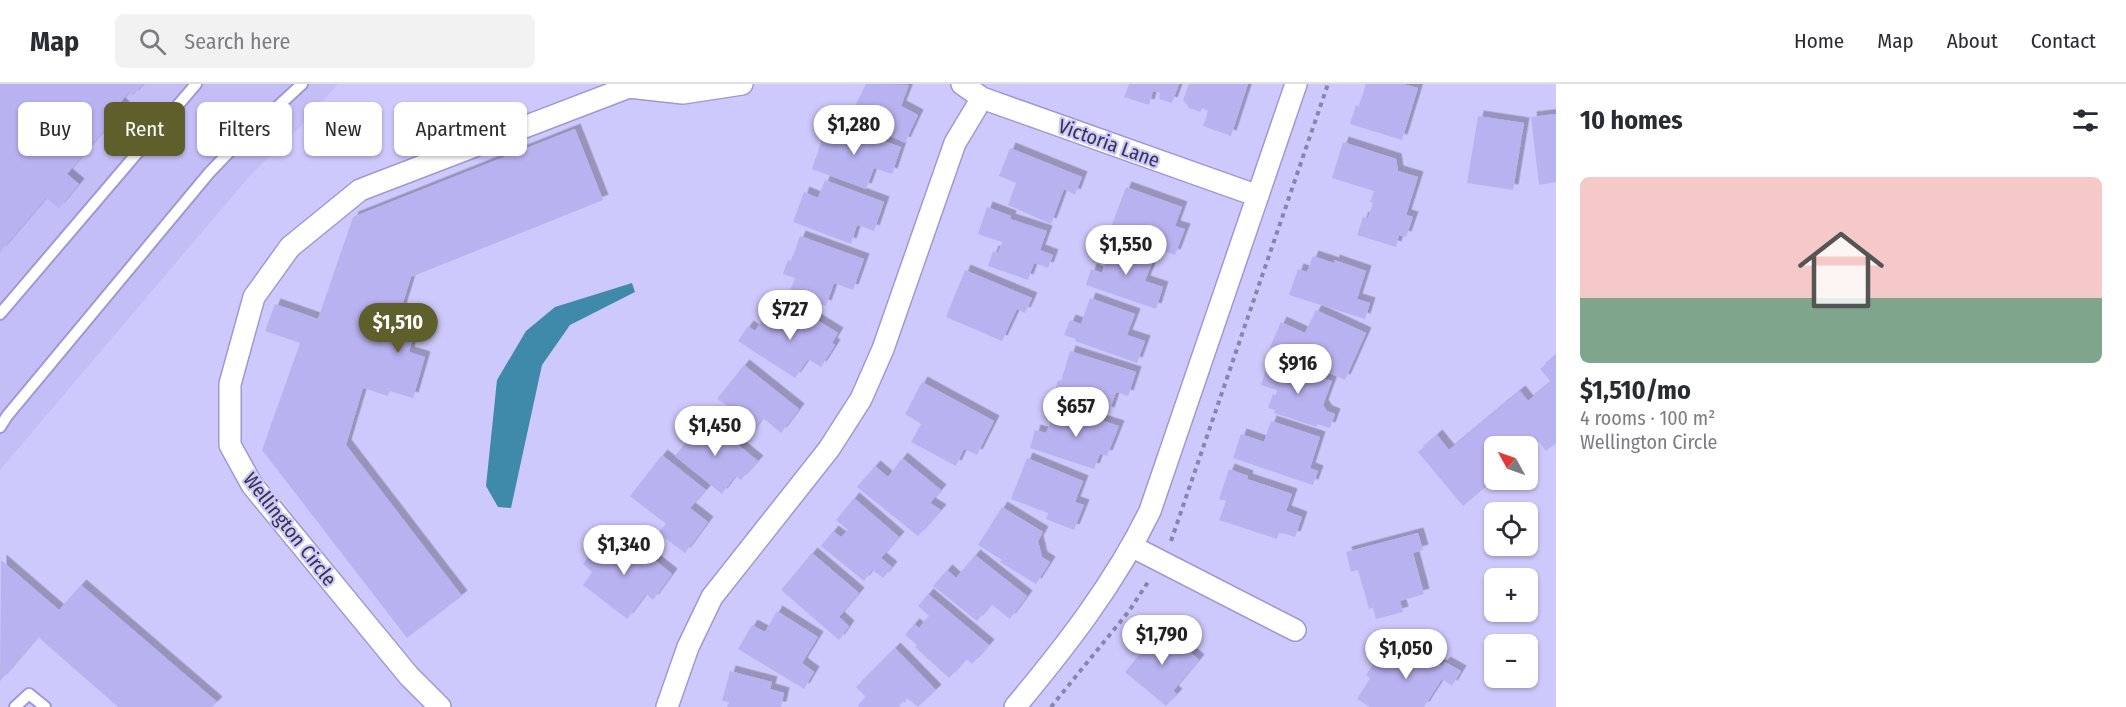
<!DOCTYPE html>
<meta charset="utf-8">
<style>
:root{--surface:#fff;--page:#f2f2f3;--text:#2b2b33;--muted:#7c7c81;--line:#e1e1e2;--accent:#5f5f2c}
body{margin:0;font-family:"Fira Sans Condensed",sans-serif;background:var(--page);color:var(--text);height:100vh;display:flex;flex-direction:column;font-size:22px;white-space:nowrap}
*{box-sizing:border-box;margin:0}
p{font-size:20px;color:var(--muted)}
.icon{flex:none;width:33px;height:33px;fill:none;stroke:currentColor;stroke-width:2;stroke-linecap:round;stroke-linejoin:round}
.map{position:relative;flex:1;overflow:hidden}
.panel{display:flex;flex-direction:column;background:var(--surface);width:570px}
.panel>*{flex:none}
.banner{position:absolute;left:18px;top:18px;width:570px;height:54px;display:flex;gap:12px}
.needle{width:39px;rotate:310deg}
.tools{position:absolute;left:1484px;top:352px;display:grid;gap:12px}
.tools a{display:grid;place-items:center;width:54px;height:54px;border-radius:9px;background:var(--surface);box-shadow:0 2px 4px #0004;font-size:30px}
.price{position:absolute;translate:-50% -51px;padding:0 14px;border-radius:21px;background:#fff;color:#222;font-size:20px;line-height:39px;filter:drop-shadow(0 2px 3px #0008)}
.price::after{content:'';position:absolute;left:50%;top:36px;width:18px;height:14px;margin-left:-9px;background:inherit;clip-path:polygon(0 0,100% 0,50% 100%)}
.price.current{background:var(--accent);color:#fff}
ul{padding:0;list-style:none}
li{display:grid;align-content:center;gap:12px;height:318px;padding:0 24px}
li+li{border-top:2px solid var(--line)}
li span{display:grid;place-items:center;height:186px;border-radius:9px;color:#555}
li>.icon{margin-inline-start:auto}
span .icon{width:108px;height:108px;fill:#fffc;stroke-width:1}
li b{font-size:26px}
h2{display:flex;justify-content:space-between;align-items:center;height:72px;padding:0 24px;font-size:26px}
.tag{padding:0 21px;border-radius:9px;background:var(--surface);box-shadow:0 2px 4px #0004;font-size:21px;line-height:54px}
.tag.current{background:var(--accent);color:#fff}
header{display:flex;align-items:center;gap:36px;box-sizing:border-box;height:84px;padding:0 30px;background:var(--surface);border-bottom:2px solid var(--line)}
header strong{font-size:28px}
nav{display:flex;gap:33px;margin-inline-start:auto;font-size:21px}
.search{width:420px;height:54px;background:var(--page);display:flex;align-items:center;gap:15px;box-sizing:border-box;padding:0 21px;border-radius:9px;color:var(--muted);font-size:22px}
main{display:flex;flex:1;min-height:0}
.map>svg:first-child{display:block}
.built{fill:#c4bef7}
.water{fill:#3f8aaa}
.building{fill:#b9b2f1;filter:url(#shadow)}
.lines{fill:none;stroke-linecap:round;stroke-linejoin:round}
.service-casing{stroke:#9f98d5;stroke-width:14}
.minor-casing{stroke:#9f98d5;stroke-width:24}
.path{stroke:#8884ab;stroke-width:4;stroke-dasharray:4.5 4.5;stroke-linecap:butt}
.service{stroke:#fff;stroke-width:10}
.minor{stroke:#fff;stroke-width:21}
.labels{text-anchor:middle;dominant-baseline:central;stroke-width:4.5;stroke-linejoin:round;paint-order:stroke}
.street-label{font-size:20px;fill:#35334c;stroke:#cec9fc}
</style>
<header>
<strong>Map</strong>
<div class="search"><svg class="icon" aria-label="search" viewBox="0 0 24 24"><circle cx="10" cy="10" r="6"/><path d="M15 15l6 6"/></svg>Search here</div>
<nav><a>Home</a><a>Map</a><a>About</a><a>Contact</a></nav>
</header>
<main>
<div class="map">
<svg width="1556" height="623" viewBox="0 0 1556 623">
<defs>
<filter id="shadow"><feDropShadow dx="5.5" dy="-5.5" stdDeviation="0" flood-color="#0004"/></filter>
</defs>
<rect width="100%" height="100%" fill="#cec9fc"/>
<!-- built -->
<path class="built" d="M0 0H338L298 45 248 94 0 386Z"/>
<!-- water -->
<path class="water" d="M632 199 635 208 570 241 542 281 511 424 498 423 486 402 497 296 526 247 555 223Z"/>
<!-- building -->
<path class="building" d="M0 0H143L133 12 129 8 120 19 124 23 67 90 79 100 59 124 46 114 0 168Z
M866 0 909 1 901 22 918 31 905 59 850 32Z
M1129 0H1179L1172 19 1159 15 1160 9 1153 7 1149 21 1124 13Z
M1189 0H1248L1231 52 1203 42 1208 27 1202 24 1200 28 1189 24 1183 16Z
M1366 0H1403L1418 4 1402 56 1350 40 1356 21 1359 22Z
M1556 30V98L1539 101 1531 33Z
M1478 32 1524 39 1513 106 1467 99Z
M828 38 901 63 892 90 874 84 866 105 812 85Z
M575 45 603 116 411 193 393 251 412 257 409 268 425 273 413 314 390 307 388 312 363 304 346 361 462 512 407 554 262 366 300 259 265 247 275 220 318 235 353 133Z
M1343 58 1396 75 1398 87 1418 93 1406 131 1413 133 1406 153 1399 151 1396 163 1357 151 1363 133 1368 134 1373 119 1370 118 1374 107 1332 94Z
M1010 64 1082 93 1075 111 1064 105 1051 140 1008 121 1016 99 999 92Z
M825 96 884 118 874 147 857 141 851 160 793 138 804 108 818 114Z
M1126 103 1182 123 1175 142 1185 145 1175 171 1110 146Z
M987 123 1011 132 1010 135 1047 147 1040 166 1053 171 1048 184 1034 179 1028 196 988 182 993 167 998 169 1002 158 978 150Z
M800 152 864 175 853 206 834 199 826 222 789 209 795 194 783 190 788 176 791 177Z
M1106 157 1154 174 1145 197 1163 203 1156 225 1086 201 1091 185 1102 189 1105 179 1099 177Z
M1313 172 1334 179V176L1366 187 1357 215 1370 219 1365 235 1289 211 1298 185 1307 188Z
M965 186 1032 214 1025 229 1017 225 1002 257 946 233Z
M1090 214 1135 230 1127 251 1145 257 1137 279 1075 257 1076 255 1064 251 1070 236 1081 240Z
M771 223 796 239 804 228 838 249 832 259 835 261 821 283 808 275 795 294 738 257 748 242 755 247Z
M1316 226 1366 249 1345 296 1270 263 1281 238 1305 249Z
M1070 267 1136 288 1128 312 1116 308 1109 329 1054 311 1058 296 1061 297Z
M1556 271V359L1546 367 1539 358 1527 368V363H1494V396L1463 422 1418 368 1437 351 1449 366 1520 307 1528 317 1551 298 1540 285Z
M1269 276 1332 297 1323 321 1327 327 1335 330 1330 344 1317 340V343L1274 329 1275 326 1268 324 1273 310 1276 311 1277 306 1261 301Z
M744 281 799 325 781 349 763 334 747 354 719 332 726 321 717 315Z
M922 298 994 337 977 371 964 365 956 382 911 358 921 340 905 330Z
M1057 322 1119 342 1107 372 1100 370 1094 385 1030 364 1035 346 1046 349Z
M705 334 758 377 741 396 735 392 722 410 675 372Z
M1271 337 1320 353 1310 384 1318 387 1313 401 1233 374 1241 350 1264 358Z
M662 371 706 406 690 424 708 438 685 469 658 449 666 440 630 412Z
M902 374 941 406 930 419 941 426 918 452 857 403 875 382 888 393Z
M1027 374 1083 397 1075 418 1084 421 1074 446 1046 435 1048 429 1011 415Z
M1229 385 1248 392 1247 395 1292 410 1286 427 1302 433 1295 453 1279 448 1277 455 1219 436 1226 417 1219 415Z
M854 414 899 453 881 474 892 483 883 494 872 486 864 497 821 462 833 447 841 453 848 446 836 436Z
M1002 423 1043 448 1038 457 1042 473 1050 478 1036 500 1000 478 1002 476 978 461Z
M1418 449 1423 466 1413 469 1424 510 1400 517 1403 528 1376 535 1373 524 1369 525 1358 486 1351 488 1346 468Z
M618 454 628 463 632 458 672 490 653 516 646 510 627 535 583 501 592 488 583 480 600 457 609 465Z
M812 469 859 509 839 533 849 542 839 556 781 506Z
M975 471 1027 512 1010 535 991 520 977 537 933 502 947 486 956 494Z
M1 476 59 526 81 501 217 618 212 623H118L38 553 0 597Z
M928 510 989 561 972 580 966 575 949 594 915 563 917 561 905 551 914 540 919 544 929 532 918 522Z
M777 527 818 553 802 579 814 588 804 605 738 565 752 541 765 548Z
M1158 541 1199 576 1173 607 1177 610 1166 622 1125 588 1150 558 1147 555Z
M1402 557 1442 582 1445 578 1461 587 1452 602 1442 595 1424 623H1370L1357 615 1370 594 1366 591 1375 577 1386 583Z
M895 564 936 606 918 623 907 614 899 622 901 623H859L858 621 866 613 856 603Z
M730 587 772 598 770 605 784 609 781 623H727L729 618 722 617Z"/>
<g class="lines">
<defs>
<path id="service" d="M0 230 196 0
M0 343 7 332 209 89 236 61 302 0
M15 623 29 610 45 623"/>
<path id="minor" d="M962 0 982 14 1258 112
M1133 463 1295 546
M440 623 409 592 252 401 230 361V300L254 213 290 163 360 106 629 3 683 9 742 0
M667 623 688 563 712 513 829 365 861 315 883 265 955 59 982 14
M1015 623C1066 562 1115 499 1150 427L1296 0"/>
</defs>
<!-- service casing -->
<use href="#service" class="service-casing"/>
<!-- minor casing -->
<use href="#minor" class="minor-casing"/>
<!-- path -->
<path class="path" d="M1171 457 1328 0
M1051 623 1129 527 1150 495"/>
<!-- service -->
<use href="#service" class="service"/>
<!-- minor -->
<use href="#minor" class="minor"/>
</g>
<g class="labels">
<!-- street labels -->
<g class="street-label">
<text transform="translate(1109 59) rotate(20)">Victoria Lane</text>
<text transform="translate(290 445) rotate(52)">Wellington Circle</text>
</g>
</g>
</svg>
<div class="tools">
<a><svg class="needle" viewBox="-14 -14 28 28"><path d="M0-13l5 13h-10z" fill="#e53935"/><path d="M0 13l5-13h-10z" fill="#7c7c81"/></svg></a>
<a><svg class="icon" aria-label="locate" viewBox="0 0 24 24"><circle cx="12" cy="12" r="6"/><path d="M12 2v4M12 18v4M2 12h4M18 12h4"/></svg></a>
<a>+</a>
<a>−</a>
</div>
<b class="price" style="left:854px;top:72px">$1,280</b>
<b class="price" style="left:1126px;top:192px">$1,550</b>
<b class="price" style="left:790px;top:257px">$727</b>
<b class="price current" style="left:398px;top:270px">$1,510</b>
<b class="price" style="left:1298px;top:311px">$916</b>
<b class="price" style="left:1076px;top:354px">$657</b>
<b class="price" style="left:715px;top:373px">$1,450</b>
<b class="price" style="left:624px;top:492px">$1,340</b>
<b class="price" style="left:1162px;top:582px">$1,790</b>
<b class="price" style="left:1406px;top:596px">$1,050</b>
<div class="banner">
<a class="tag">Buy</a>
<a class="tag current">Rent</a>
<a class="tag">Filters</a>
<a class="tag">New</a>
<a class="tag">Apartment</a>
</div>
</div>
<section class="panel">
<h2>10 homes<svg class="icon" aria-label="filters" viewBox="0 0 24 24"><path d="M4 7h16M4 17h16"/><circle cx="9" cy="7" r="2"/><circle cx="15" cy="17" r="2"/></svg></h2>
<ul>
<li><span style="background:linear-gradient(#f6c9c9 65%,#7fa58c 0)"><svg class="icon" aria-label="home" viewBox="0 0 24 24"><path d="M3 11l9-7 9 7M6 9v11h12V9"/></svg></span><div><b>$1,510/mo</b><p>4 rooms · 100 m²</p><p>Wellington Circle</p></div></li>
</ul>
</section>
</main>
